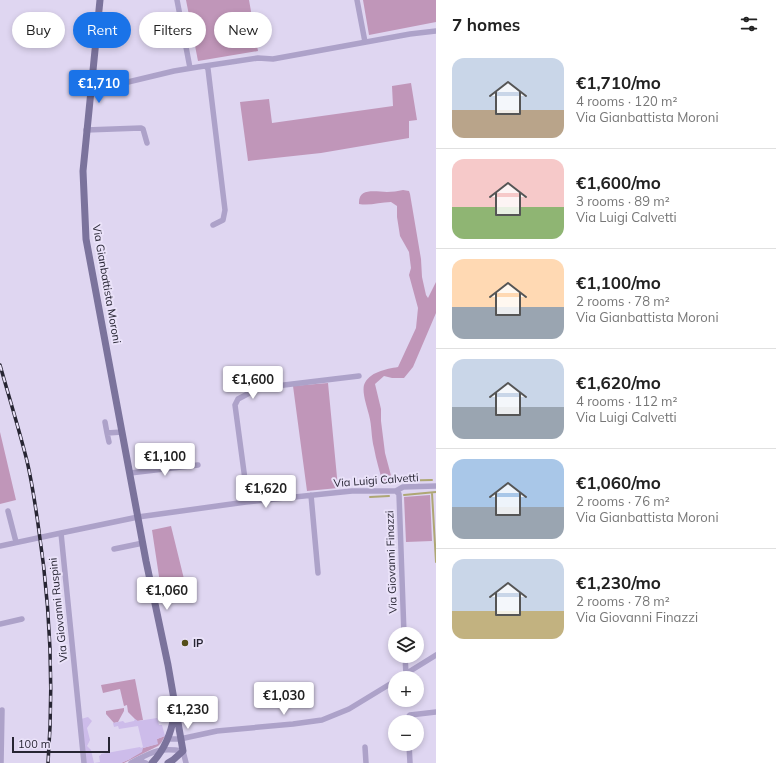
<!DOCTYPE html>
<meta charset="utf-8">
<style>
:root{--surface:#fff;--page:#f6f6f6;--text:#222;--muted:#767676;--line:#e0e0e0;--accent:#1a73e8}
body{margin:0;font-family:Mulish,sans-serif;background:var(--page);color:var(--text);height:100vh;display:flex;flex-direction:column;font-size:15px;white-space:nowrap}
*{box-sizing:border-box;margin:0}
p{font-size:13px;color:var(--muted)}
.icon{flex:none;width:22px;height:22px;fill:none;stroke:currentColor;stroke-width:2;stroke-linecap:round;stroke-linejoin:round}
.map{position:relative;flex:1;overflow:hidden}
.sheet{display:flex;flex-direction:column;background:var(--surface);width:340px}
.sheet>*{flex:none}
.hud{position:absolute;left:12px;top:12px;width:364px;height:36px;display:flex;gap:8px}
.fabs{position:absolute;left:388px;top:627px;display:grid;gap:8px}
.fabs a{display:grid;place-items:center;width:36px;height:36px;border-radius:50%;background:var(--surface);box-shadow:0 2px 6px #0003;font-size:20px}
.scale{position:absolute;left:12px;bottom:10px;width:98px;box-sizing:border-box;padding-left:4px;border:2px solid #272533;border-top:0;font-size:11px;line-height:14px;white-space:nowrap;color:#272533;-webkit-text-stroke:3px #eae2f9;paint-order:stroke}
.price{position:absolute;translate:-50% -34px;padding:0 9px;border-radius:4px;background:#fff;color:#222;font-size:13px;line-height:26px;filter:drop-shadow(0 1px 2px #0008)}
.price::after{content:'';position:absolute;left:50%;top:24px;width:12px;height:9px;margin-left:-6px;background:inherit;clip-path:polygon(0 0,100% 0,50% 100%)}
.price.on{background:var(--accent);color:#fff}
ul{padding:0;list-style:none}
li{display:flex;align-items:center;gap:12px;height:100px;padding:0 16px}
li+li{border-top:1px solid var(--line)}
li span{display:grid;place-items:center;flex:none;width:112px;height:80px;border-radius:12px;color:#555}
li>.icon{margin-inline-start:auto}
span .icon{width:48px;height:48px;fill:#fffc;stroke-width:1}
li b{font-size:17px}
h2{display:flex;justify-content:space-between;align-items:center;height:48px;padding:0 16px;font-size:17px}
.chip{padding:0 14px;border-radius:18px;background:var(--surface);box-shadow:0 2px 6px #0003;font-size:14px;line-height:36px}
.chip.on{background:var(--accent);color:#fff}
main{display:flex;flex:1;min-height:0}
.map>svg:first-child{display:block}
.green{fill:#c096b9}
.plaza{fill:#cdbcea}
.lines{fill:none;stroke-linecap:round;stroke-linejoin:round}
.stream{stroke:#aea774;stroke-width:2}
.minor{stroke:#ada2c9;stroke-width:5.5}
.secondary{stroke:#7b739c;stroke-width:7}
.rail-casing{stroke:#272533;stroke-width:3.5}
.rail{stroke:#eae2f9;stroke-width:2;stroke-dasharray:6;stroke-linecap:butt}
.poi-dot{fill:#554e1a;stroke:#eae2f9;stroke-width:1.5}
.labels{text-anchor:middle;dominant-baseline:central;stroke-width:4;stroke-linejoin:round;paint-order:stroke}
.street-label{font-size:11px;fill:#272533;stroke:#eae2f9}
.poi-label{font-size:11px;font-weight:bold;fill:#272533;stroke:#eae2f9;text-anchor:start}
</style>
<main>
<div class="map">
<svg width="436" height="763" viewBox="0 0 436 763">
<rect width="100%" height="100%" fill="#dfd6f1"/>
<!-- green -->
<path class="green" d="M186 0H249L258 51 198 61Z
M363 0H436V22L369 35Z
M411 83 417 120 409 121V138L321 153 248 161 240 102 269 99 272 123 393 106 392 86Z
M403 190 409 191 410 194 421 259 422 277 426 295 428 298 436 282V313L413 367 404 378H392L384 376 375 384 381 409V421L385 453 393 483 383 484C380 472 376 460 374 448 371 437 372 426 369 415 367 407 362 393 364 385 369 372 386 369 398 367L416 328 418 308 409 275 411 268 409 252 400 236 397 217V206L391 202C380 202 370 206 359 204 358 187 376 192 387 192 392 192 398 191 403 190Z
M328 383 338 488 307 491 293 386Z
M0 432 16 500 0 504Z
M430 495 432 541 406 542 404 497Z
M171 526 184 579 160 583 152 530Z
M135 679 143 720 137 721 128 712 127 705 124 706 120 689 103 693 101 685Z
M124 708V711L118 722 114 723 106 714V711Z
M165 736 161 743 158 746 124 763H121L130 759 143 748 157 744V739Z"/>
<!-- plaza -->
<path class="plaza" d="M88 717 92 721 87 728 90 740 87 746 91 750 94 763H86L81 719Z
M157 718 159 725H162L165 736 157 739 158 744 143 748 142 752 130 759 121 763H94L100 762 99 756 101 755V754L140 747 141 748 143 747 138 726 119 729 118 726 114 727 113 723 123 721 125 723 134 721 135 719 138 721Z"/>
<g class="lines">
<!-- stream -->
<path class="stream" d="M387 481 432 480
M432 493 436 562
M404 495 436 492
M370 497 389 496"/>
<!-- minor -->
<path class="minor" d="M177 0 190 68
M357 0 365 42
M206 66 208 69 225 210 223 220 213 225
M90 89 103 88 174 71 198 67 258 58 273 59 410 34 436 31
M86 130 141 128 143 129 147 143
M105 422 107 433
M109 442 107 433 122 432
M130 473 198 465
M396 491 399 494 404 634
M311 495 318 573
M246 502V487L235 405 238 399 259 388 359 376
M8 511 16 542
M0 546 61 533
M114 549 143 543
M0 624 22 619
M405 656 406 674
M399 678 436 655
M408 722 409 716 410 715 436 712
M168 739H180L217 731 293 724 322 720 349 709 395 681
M409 744 410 763
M365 747 366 763
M137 760 146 763
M1 763 2 710
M84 763 61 533 138 517 246 502 352 491H396L403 487 436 486
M131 763C152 752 158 747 183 751L186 763"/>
<!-- secondary -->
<path class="secondary" d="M100 0 83 171 86 239 146 561 168 665 183 751 173 760 168 763
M152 763C165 749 171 734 174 716"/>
<defs>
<path id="rail" d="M0 365C9 397 19 429 27 461 32 482 35 503 38 524 50 603 54 683 48 763"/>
</defs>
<!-- rail casing -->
<use href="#rail" class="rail-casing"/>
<!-- rail -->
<use href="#rail" class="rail"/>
</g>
<!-- markers -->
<circle class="poi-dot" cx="185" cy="643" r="4"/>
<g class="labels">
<!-- street labels -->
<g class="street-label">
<text transform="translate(107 284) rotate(80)">Via Gianbattista Moroni</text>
<text transform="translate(376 480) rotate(-4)">Via Luigi Calvetti</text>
<text transform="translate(391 562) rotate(-92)">Via Giovanni Finazzi</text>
<text transform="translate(58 610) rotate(-96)">Via Giovanni Ruspini</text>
</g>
<!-- poi labels -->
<g class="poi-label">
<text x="193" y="643">IP</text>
</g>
</g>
</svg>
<div class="fabs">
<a><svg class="icon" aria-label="layers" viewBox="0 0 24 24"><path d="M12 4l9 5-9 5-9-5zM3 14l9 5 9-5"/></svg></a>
<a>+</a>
<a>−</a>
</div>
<div class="scale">100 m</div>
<b class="price on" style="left:99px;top:104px">€1,710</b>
<b class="price" style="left:253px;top:400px">€1,600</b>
<b class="price" style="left:165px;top:477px">€1,100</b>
<b class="price" style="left:266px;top:509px">€1,620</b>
<b class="price" style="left:167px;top:611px">€1,060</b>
<b class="price" style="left:284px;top:716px">€1,030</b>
<b class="price" style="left:188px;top:730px">€1,230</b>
<div class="hud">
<a class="chip">Buy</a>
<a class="chip on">Rent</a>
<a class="chip">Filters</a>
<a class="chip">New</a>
</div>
</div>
<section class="sheet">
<h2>7 homes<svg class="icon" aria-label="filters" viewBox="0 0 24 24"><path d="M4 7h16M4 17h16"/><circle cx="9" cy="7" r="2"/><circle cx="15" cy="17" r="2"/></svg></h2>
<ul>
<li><span style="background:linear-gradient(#c9d6e8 65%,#b9a48a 0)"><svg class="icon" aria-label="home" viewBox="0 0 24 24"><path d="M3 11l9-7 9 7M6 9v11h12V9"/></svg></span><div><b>€1,710/mo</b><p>4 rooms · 120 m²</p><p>Via Gianbattista Moroni</p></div></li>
<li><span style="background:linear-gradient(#f6c9c9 60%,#8fb573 0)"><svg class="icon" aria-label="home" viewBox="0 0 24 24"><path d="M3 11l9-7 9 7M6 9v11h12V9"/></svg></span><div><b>€1,600/mo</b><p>3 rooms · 89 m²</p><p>Via Luigi Calvetti</p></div></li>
<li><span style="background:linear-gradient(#ffd9b3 60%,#9aa5b1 0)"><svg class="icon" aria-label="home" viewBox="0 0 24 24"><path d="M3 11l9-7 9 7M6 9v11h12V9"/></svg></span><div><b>€1,100/mo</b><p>2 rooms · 78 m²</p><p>Via Gianbattista Moroni</p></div></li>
<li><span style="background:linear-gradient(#c9d6e8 60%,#9aa5b1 0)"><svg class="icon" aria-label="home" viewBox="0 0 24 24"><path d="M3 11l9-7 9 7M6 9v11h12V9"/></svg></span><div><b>€1,620/mo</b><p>4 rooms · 112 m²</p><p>Via Luigi Calvetti</p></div></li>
<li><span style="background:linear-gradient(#a9c7e8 60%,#9aa5b1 0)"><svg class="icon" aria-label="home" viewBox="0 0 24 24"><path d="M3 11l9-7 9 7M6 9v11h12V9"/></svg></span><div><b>€1,060/mo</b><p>2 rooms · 76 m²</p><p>Via Gianbattista Moroni</p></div></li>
<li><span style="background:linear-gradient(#c9d6e8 65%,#c2b280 0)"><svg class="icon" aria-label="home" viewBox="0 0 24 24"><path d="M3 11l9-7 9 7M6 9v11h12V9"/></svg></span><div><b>€1,230/mo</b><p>2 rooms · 78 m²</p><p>Via Giovanni Finazzi</p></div></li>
</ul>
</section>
</main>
